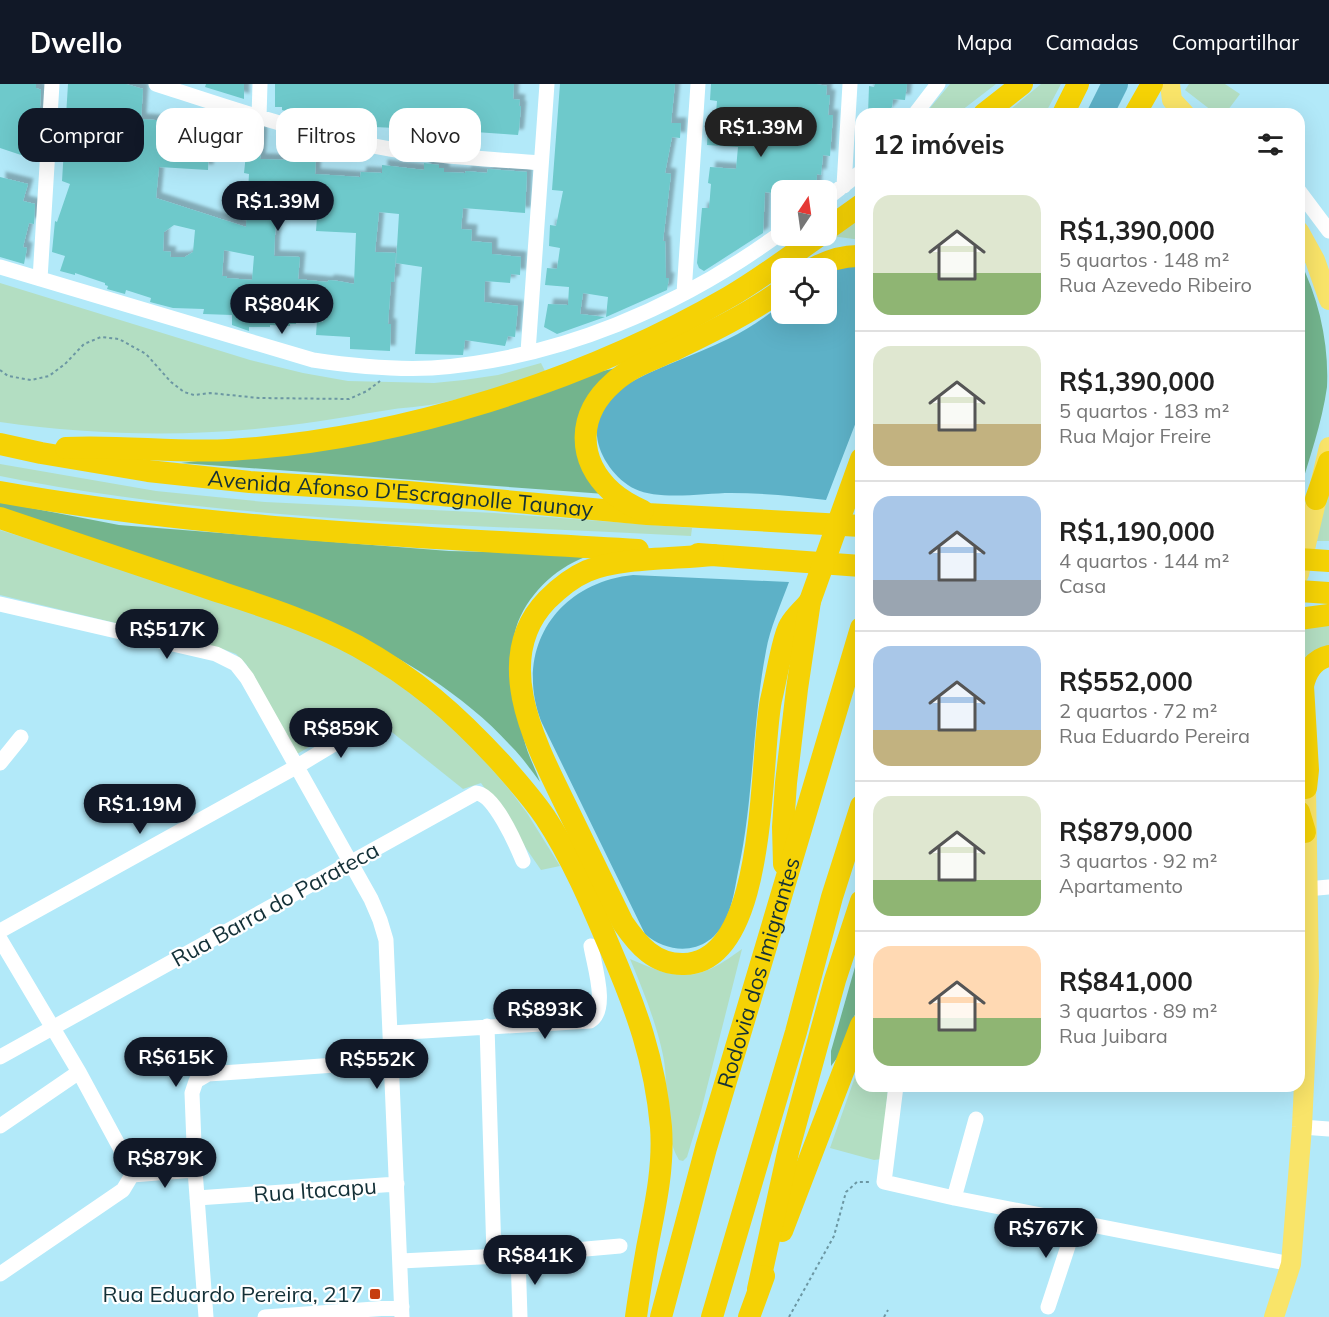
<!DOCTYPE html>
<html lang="pt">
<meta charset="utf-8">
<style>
:root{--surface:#fff;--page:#f6f6f6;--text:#222;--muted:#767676;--line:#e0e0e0;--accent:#111827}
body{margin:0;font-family:Mulish,sans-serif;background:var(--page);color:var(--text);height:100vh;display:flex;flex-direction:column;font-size:22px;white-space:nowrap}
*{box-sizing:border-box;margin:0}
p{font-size:20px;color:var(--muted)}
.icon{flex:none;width:33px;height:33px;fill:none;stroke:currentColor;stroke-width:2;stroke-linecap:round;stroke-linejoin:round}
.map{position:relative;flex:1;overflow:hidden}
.sheet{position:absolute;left:855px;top:24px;width:450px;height:984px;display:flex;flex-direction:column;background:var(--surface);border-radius:18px;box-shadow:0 6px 24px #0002}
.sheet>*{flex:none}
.top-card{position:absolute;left:18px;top:24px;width:570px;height:54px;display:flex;gap:12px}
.needle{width:39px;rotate:13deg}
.controls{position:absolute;left:771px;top:96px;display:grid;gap:12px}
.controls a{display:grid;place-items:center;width:66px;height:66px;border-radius:12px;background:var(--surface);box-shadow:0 6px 24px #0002;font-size:30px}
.price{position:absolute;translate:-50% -51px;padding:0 14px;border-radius:21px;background:var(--accent);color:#fff;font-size:20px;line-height:39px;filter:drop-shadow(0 2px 3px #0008)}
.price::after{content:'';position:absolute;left:50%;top:36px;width:18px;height:14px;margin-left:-9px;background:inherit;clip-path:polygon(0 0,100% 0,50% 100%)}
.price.selected{background:#222;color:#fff}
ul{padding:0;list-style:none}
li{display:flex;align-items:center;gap:18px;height:150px;padding:0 18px}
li+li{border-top:2px solid var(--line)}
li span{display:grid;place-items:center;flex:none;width:168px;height:120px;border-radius:18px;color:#555}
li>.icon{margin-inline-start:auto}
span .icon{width:72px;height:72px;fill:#fffc;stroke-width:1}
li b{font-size:26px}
h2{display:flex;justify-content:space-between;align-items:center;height:72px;padding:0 18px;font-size:26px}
.chip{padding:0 21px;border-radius:18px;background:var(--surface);box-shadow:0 6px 24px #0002;font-size:21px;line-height:54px}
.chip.selected{background:var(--accent);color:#fff}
header{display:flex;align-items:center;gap:36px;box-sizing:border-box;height:84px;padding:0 30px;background:var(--accent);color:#fff}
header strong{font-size:28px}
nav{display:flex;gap:33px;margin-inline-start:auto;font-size:21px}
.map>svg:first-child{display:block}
.green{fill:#b3dec2}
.forest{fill:#73b48d}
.water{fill:#5db1c7}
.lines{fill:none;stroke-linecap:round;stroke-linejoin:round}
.river{stroke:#5db1c7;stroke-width:26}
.building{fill:#6ec9cb;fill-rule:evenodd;filter:url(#shadow)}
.path{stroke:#6c97a3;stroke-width:2;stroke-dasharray:3 3;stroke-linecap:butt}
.minor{stroke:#fff;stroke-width:15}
.major{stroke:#f9e469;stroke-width:20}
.highway{stroke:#f5d205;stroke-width:22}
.poi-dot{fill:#c63e0f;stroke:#fff;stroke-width:2}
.labels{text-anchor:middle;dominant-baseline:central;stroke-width:4.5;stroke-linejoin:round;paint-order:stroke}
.street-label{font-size:22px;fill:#133037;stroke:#fff}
.poi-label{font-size:22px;fill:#133037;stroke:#fff;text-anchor:end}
</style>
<header>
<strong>Dwello</strong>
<nav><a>Mapa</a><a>Camadas</a><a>Compartilhar</a></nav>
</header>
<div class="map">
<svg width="1329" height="1233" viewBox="0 0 1329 1233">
<defs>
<filter id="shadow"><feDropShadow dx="5.5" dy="-5.5" stdDeviation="1.5" flood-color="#0004"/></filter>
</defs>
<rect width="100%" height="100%" fill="#b2e9f9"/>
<!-- green -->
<path class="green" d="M950 0H996L957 30H925Z
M1041 0H1061L1045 30H1005Z
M1189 0H1225L1240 10 1225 30H1216L1185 6Z
M861 134V156L839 153 830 154Z
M0 199 250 276 303 289 348 297 434 299 464 296 498 291 541 279 546 289C513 298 479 311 445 318 425 323 403 323 382 327 340 334 298 341 255 345 170 353 85 350 0 338Z
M0 380 156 407 265 418 495 429 692 444 691 452C460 440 228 438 0 392Z
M1329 401V457H1317L1321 429Z
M0 446 269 531 345 564 422 617 468 658 509 705 527 729 560 782 541 786 481 699 463 705 368 629 297 670 246 580 236 570 223 565 0 511Z
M1329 540V567L1303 583 1304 546 1309 543Z
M742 865 701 1027 687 1073 683 1077 679 1076C661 1045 670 1005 663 971 656 938 643 906 630 875 680 897 696 899 742 865Z
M861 984V1002H888L882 1075 874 1076 830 1064 855 993Z"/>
<!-- forest -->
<path class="forest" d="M1299 175C1319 215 1329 259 1327 303 1322 339 1309 375 1299 410Z
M616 284 582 330 605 410 181 379 214 375Z
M0 418 119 441 449 467 568 470 585 473C554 485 526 512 516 544 509 568 516 595 519 618 521 630 521 643 524 655 527 669 535 684 540 698 531 686 522 673 511 662 464 610 402 574 340 544L0 425Z
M861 862V914L841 969 831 982V967Z"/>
<!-- water -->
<path class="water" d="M861 182V325L826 416C795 412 762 409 731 409 704 409 660 417 635 405 616 396 599 373 597 352 594 335 609 311 624 302 656 283 694 272 728 255 747 246 764 234 781 221L782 230H826L827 187 830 184Z
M633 491 789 498C781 520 770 544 766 567 752 640 754 715 738 788 735 803 733 819 727 832 713 869 673 874 645 850L541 637C514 565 557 499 633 491Z"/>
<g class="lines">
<!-- river -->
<path class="river" d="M1100 30 1115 0"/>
</g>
<!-- building -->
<path class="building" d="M0 0H36V4L41 6 38 56 29 53 24 72 0 64Z
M68 0H126L143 5 141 35 210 40 208 86 159 83 156 114 246 143 249 90 244 89 246 70H241L242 46 260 47 262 49 260 75 286 76 287 69 294 66 302 65 316 71 315 90 360 93 361 88 382 89V81L424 86V79L439 81V84H444V88L465 89 466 87 487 89 488 85 527 88 525 129 463 124 461 145 472 146 471 157 492 159V170L521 173 520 191 511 190 510 199 485 197 484 218 518 222 515 253 508 252 505 262 465 256 463 271 415 270 422 183 396 179 399 130 379 128 375 168 396 169 394 198H391L388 240H391L390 267 350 265V253L316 251 317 237 323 238 325 211H300V222H297L296 240H290V242L270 241V243H249V247L232 241V231L203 230 204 225 173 224 150 218 151 214 126 206 125 210 107 205 108 202 105 201V199L75 189V191L60 187 65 172 52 168 55 137 57 138 70 100 62 97ZM276 131 297 135 317 133 316 147 356 149 354 200 338 197 329 196 327 198 298 195 300 173 274 172ZM174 141 195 146 193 168 185 173H170L171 168 163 167 164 148ZM224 166 254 172 252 196 226 194 227 192H222Z
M206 0H244V15L205 3Z
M275 0H514L513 15 520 16 519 22H521L519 45 518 51 461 47 460 62 447 60V53H438L435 48 395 47 396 44 374 43V40L341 38V41L330 40 282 26V23H275Z
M560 0H675L671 39H681L680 54 672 53 665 89 671 90 663 157H665L666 194H669L667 206 606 233 608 213 583 209 580 230 605 233 557 250 544 243 548 220 568 221 569 203 545 201 547 184 557 185 560 164 549 162 550 141 556 142 563 107 552 106Z
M711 0H816L827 2 826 11H830L828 31H833L830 72 823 71 821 91 817 90 816 106H782V110L765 108 763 149 704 187 699 184 697 179 702 124H709L711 100 708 99 710 83 736 85 738 63 707 61 708 41 715 42 717 17 710 16Z
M875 0H907L905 16 893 15 892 23 885 30H868L869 2 874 3Z
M0 93 28 100 23 117 35 120 34 140 29 139 23 163 27 164 24 180 0 173Z"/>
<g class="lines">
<!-- path -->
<path class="path" d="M0 286 8 292 31 296 49 292 65 280 84 260 101 253 119 255 146 270 171 298 184 308 194 311 210 309 259 314 349 315 367 307 380 297
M789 1233 834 1152 846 1108 857 1098H869
M884 1233 888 1226"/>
<!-- minor -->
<path class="minor" d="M156 0C233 25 311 52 390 65 440 73 491 75 541 79
M915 30 938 0
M259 33 260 0
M844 102 850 0
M1299 107 1329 147
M826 115 861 88
M0 183 313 276C353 282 392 286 432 284 559 275 680 223 782 148
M40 195 52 0
M684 209 698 0
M528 268 547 0
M0 520 216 570 236 580 247 594 371 815 380 836 386 856 402 1233
M0 679 21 653
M1307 805 1329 803
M0 847 296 683 369 639
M0 855 79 988 126 1075 132 1091 123 1106 0 1190
M487 942 494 1171
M391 949 590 937C609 926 594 881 591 862
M0 973 476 709C494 710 516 760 523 777
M896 1002 884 1098 954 1114 1291 1180
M0 1042 79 988
M1302 1043 1329 1045
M132 1091 195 1086
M197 1114 397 1100
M954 1114 976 1035
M518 1171 520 1233
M401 1177 518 1171 620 1162
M1048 1223 1076 1138
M206 1233 195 1086 192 1009 196 997 208 990 392 977
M265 1233 402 1223"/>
<!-- major -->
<path class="major" d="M1170 0 1172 16 1185 30
M1299 147 1315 176 1329 216
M1299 490 1329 363
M1274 1233 1291 1180 1302 1043 1309 892 1306 704 1301 689"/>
<!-- highway -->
<g class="highway">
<path d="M984 30 1022 0"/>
<path d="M1063 30 1078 0"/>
<path d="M1135 30 1152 0"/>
<path d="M826 146 861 121"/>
<path d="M814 184C829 176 843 171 861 172"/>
<path id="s1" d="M0 360 41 369 148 387 250 398 408 408 647 430 861 442"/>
<path d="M66 364C120 361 174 369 229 366 398 356 582 298 729 213 760 195 789 173 819 152"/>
<path d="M0 408C211 446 425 453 638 466"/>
<path d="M1316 415 1329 378"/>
<path d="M643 427C632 422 621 416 612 408 576 375 577 330 614 298 630 283 654 275 674 266 711 248 748 230 782 206"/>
<path d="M0 434C68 457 137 480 205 503 256 520 309 536 357 562 415 594 456 630 501 679 517 697 532 714 545 733 572 774 591 819 610 864 636 924 655 976 661 1043 664 1084 655 1123 647 1164 643 1187 639 1210 636 1233"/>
<path d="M698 470 861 482"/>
<path d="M713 471C676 475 621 473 587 487 571 494 559 504 547 516 488 577 539 666 569 728 587 765 605 802 623 839 638 861 655 881 684 880 769 878 759 675 771 616 775 601 783 552 790 541 795 532 804 525 810 517"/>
<path d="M1299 475 1329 477"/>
<path d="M1299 507 1329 509"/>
<path d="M1299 535 1329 531"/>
<path d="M1306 704 1308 686 1303 602C1306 588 1314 575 1329 572"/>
<path d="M1299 728 1305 748"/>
<path d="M784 780 783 743 786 699 797 605 810 517 861 375"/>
<path d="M782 1147 861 941"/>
<path d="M758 1205 789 1064 835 896 861 817"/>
<path id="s2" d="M661 1233 706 1064 861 544"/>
<path d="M712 1233 796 948 832 813 861 722"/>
<path d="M749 1233 764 1192"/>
</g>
</g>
<!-- markers -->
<rect class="poi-dot" x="369" y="1204" width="12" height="12" rx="3"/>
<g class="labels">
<!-- street labels -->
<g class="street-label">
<text stroke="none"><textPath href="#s1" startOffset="404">Avenida Afonso D'Escragnolle Taunay</textPath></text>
<text transform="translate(275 820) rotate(-29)">Rua Barra do Parateca</text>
<text stroke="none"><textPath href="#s2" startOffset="358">Rodovia dos Imigrantes</textPath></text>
<text transform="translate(315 1106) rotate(-4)">Rua Itacapu</text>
</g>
<!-- poi labels -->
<g class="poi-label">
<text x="363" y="1210">Rua Eduardo Pereira, 217</text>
</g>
</g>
</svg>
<div class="controls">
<a><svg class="needle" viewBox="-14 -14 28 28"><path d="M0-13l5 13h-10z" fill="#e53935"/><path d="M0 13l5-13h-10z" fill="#767676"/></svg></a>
<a><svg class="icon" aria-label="locate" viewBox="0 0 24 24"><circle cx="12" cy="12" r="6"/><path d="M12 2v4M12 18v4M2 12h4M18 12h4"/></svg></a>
</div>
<b class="price selected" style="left:761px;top:74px">R$1.39M</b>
<b class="price" style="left:278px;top:148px">R$1.39M</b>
<b class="price" style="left:282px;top:251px">R$804K</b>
<b class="price" style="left:167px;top:576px">R$517K</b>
<b class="price" style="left:341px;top:675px">R$859K</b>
<b class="price" style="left:140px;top:751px">R$1.19M</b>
<b class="price" style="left:545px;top:956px">R$893K</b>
<b class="price" style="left:176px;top:1004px">R$615K</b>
<b class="price" style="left:377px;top:1006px">R$552K</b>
<b class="price" style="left:165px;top:1105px">R$879K</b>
<b class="price" style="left:1046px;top:1175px">R$767K</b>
<b class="price" style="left:535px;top:1202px">R$841K</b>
<div class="top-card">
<a class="chip selected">Comprar</a>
<a class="chip">Alugar</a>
<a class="chip">Filtros</a>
<a class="chip">Novo</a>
</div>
<section class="sheet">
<h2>12 imóveis<svg class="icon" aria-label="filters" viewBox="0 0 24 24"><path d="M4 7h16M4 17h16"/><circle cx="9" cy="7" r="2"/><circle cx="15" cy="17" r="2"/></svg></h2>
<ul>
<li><span style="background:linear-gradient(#dfe7d0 65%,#8fb573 0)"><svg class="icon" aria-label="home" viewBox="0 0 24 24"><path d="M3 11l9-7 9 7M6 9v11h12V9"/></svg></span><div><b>R$1,390,000</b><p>5 quartos · 148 m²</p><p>Rua Azevedo Ribeiro</p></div></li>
<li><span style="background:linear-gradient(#dfe7d0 65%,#c2b280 0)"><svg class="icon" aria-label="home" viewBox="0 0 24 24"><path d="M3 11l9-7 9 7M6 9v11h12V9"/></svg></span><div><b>R$1,390,000</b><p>5 quartos · 183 m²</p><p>Rua Major Freire</p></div></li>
<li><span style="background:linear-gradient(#a9c7e8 70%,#9aa5b1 0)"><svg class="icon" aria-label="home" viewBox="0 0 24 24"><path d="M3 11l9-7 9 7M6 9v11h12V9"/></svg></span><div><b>R$1,190,000</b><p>4 quartos · 144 m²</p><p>Casa</p></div></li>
<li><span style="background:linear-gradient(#a9c7e8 70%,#c2b280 0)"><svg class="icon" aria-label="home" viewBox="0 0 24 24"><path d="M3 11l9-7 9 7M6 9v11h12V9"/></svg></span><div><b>R$552,000</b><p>2 quartos · 72 m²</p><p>Rua Eduardo Pereira</p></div></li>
<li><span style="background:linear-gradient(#dfe7d0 70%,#8fb573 0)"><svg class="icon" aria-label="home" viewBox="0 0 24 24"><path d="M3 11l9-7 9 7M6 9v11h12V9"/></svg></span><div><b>R$879,000</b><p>3 quartos · 92 m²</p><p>Apartamento</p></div></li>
<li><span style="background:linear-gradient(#ffd9b3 60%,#8fb573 0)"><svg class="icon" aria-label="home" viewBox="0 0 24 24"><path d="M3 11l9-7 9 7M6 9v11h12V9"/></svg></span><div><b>R$841,000</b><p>3 quartos · 89 m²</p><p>Rua Juibara</p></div></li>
</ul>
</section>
</div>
